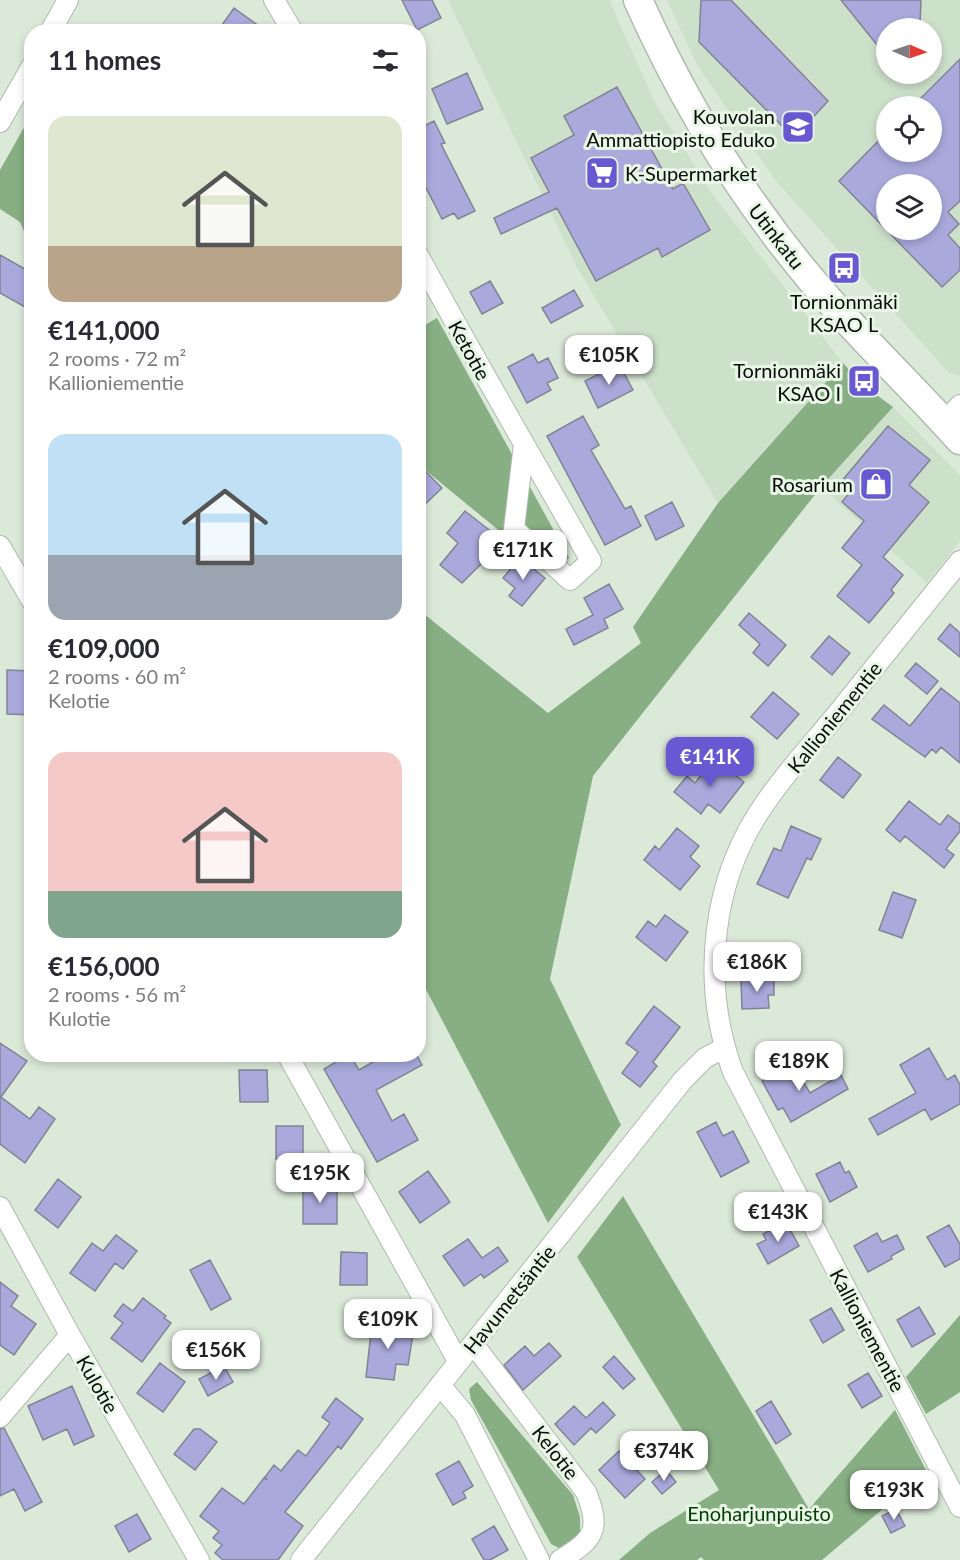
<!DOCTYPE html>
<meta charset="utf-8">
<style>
:root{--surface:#fff;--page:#f2f2f3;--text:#2b2b33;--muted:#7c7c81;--accent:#6859d3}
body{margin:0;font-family:Lato,sans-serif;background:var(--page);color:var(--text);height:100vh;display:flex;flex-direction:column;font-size:22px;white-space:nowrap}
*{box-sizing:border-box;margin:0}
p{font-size:20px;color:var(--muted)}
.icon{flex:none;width:33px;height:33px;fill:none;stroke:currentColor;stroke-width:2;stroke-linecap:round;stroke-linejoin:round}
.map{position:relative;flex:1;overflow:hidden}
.drawer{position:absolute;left:24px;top:24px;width:402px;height:1038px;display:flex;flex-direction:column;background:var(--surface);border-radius:24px;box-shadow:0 3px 9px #0003}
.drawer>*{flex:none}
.needle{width:39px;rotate:92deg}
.tools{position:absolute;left:876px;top:18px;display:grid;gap:12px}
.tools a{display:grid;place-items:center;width:66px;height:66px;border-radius:50%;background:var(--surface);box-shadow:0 3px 9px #0003;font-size:30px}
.price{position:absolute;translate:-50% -51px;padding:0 14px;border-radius:12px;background:#fff;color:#222;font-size:20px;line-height:39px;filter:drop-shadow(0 2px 3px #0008)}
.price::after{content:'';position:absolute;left:50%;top:36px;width:18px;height:14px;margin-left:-9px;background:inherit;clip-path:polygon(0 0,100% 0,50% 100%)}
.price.selected{background:var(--accent);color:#fff}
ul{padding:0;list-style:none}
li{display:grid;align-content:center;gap:12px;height:318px;padding:0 24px}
li span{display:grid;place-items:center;height:186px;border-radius:18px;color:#555}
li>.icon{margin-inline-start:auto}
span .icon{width:108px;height:108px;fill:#fffc;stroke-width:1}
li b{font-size:26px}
h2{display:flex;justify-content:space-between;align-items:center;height:72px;padding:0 24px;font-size:26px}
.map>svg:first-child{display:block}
.built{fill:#cde0ca;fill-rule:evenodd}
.forest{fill:#88ae84}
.building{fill:#a9a9dc;stroke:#828394;stroke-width:1.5;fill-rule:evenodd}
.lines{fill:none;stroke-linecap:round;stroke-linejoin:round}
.street-casing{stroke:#adbbac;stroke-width:22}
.secondary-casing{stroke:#adbbac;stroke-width:31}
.street{stroke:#fff;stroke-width:20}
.secondary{stroke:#fff;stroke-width:28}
.labels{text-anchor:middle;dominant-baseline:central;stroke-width:6;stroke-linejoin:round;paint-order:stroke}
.poi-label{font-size:20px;fill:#080d08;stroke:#e8f6e6;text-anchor:end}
.street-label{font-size:20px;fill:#080d08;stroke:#e8f6e6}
.park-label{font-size:20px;fill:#033c02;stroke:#e8f6e6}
</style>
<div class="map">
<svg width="960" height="1560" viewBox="0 0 960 1560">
<rect width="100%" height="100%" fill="#dbe9d9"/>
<!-- built -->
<path class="built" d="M448 0H609L654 101 713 195 843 363 718 503 578 269Z
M667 0H960V376L949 373 776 181 697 65ZM886 28H932V74H886ZM886 106H932V152H886ZM886 184H932V230H886Z
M893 407 960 475V541L927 583 821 487Z"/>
<!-- forest -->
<path class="forest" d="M31 115 32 247H31L20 222 0 209V170Z
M437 318 569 558 552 574 419 465 418 329Z
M843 363 863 385 893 407 821 487 593 776 550 979 621 1125 548 1223 419 976V610L548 713 641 643 633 627 718 503Z
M623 1196 809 1509 895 1410 927 1472 822 1560H704L701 1557 697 1560H619L650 1533 719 1490 577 1257Z
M960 1315V1392L926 1414 906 1377Z
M477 1382 573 1495 580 1517V1532L568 1545 559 1548 551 1544 471 1400 469 1389Z"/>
<!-- building -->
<path class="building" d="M402 0H432L441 18 417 30Z
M701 0H731L828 101 794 138 699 42Z
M841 0H921L920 24H912L911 28H886V56Z
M234 8 267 32H217Z
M960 59V201L948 212 959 224 948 235 960 248V270L942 287 839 181 886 133V152H932V106H913ZM886 184H932V230H886Z
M467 73 483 109 447 124 432 89Z
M617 87 673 189 683 183 710 230 662 257 658 248 596 281 557 208 501 234 494 218 549 192 531 158 574 135 564 116Z
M434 121 445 143 441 144 475 211 458 219 454 213 442 219 418 172V129Z
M0 255 32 273V311L0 293Z
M490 281 503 303 482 314 470 292Z
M574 290 583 306 551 323 542 308Z
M533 354 538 363 548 358 558 378 547 383 551 390 527 403 508 367Z
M619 364 633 390 598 408 585 381Z
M583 416 599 445 591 450 625 509 631 506 641 526 605 545 547 436Z
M888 426 930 460 909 485 929 502 883 557 903 575 891 590 894 593 869 623 837 596 862 565 842 548 864 521 842 502 850 492 840 483Z
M418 464 442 488 418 511Z
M672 502 684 526 656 540 645 516Z
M465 511 497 536 485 551 490 555 462 583 440 565 458 543 447 533Z
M520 558 545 578 522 606 509 596 515 588 503 578Z
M609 584 623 609 604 619 608 628 574 645 566 629 593 615 584 598Z
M749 613 786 645 768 666 753 653 760 644 739 625Z
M950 624 960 633V657L938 639Z
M829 636 850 653 832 675 811 657Z
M916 663 938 681 927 694 905 676Z
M7 670 32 671V715L7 714Z
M941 688 960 703V763L941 747 936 753 932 749 925 757 872 719 884 705 910 726Z
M773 692 799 714 777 739 751 717Z
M838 757 861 775 843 798 820 780Z
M714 758 744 782 720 813 708 804 701 814 674 792 687 776 695 783Z
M909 801 940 825 948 815 960 824V831L946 849 954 855 944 868 905 836 900 842 886 830Z
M791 826 821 839 811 860 807 858 788 898 757 884 774 848 781 851Z
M677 828 699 846 690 857 700 866 680 890 644 860 655 846 659 850Z
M893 892 916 900 902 938 879 930Z
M665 915 688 932 666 961 636 937 648 921 656 927Z
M774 979V995H768L769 1008 742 1009 741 980Z
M654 1006 680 1027 653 1062 657 1066 640 1087 622 1073 638 1052 626 1043Z
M0 1043 27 1061 1 1097 30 1119 39 1107 55 1119 25 1163 0 1144Z
M929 1048 947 1080 955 1075 960 1085V1104L931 1120 925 1109 878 1135 869 1119 916 1093 900 1065Z
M349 1054 359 1070 387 1054H416L422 1065 376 1090 392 1121 404 1114 418 1140 377 1162 324 1069Z
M792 1063 810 1093 841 1075 848 1089 791 1122 783 1108 778 1110 762 1081Z
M239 1070H267L268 1102H240Z
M716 1122 723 1136 733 1131 749 1162 721 1177 697 1132Z
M276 1126H303V1159H276Z
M840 1162 845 1173 849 1171 857 1187 830 1202 816 1174Z
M428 1171 450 1202 420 1223 399 1192Z
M58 1179 81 1197 58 1228 35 1210Z
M303 1185H337V1224H303Z
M786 1222 799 1246 768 1264 757 1244 766 1240 763 1234Z
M949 1225 960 1244V1259L945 1267 927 1237Z
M877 1233 882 1242 897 1235 904 1249 891 1256 892 1259 868 1272 854 1246Z
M116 1235 137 1251 123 1269 115 1263 95 1291 70 1273 92 1243 103 1251Z
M468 1239 482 1258 498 1247 508 1261 484 1278 481 1274 464 1286 443 1256Z
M341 1252 367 1253V1285H340Z
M210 1260 231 1299 211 1310 190 1270Z
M0 1282 18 1296 11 1306 36 1324 14 1355 0 1345Z
M143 1298 166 1316 164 1318 171 1323 142 1362 111 1338 123 1323 114 1316 123 1304 133 1311Z
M919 1307 935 1334 912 1347 897 1320Z
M831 1308 844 1330 823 1343 810 1320Z
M372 1323 414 1328 408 1365 396 1364 394 1380 366 1377Z
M549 1343 561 1356 523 1390 504 1365 525 1346 534 1356Z
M614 1356 635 1379 623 1389 603 1367Z
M160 1363 185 1382 163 1412 137 1393Z
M224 1366 233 1382 208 1396 199 1379Z
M868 1373 882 1396 862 1408 848 1385Z
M72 1386 94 1436 74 1445 67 1429 43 1440 28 1406Z
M336 1398 363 1419 341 1449 338 1446 285 1512 303 1526 278 1560H223L215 1553 222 1545 213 1538 219 1531 200 1516 222 1488 244 1504 264 1478 267 1480 265 1477 274 1465 281 1471 298 1450 306 1456 330 1423 322 1417Z
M771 1401 791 1434 776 1444 756 1411Z
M603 1402 615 1415 596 1433 591 1428 574 1445 555 1424 574 1406 586 1418Z
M4 1428 42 1502 25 1511 14 1489 0 1496V1429Z
M194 1429H200L217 1442 195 1470 174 1454Z
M619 1451 645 1479 625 1498 599 1470Z
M459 1461 473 1486 463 1492 466 1498 453 1505 436 1474Z
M666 1470 676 1482 662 1494 652 1482Z
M896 1509 905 1526 891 1533 882 1516Z
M137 1514 151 1539 129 1552 115 1526Z
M494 1526 508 1550 490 1560H484L472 1539Z"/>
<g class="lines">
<defs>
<path id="street" d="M274 0 293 32
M50 32 68 0
M0 122 32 66
M418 255C474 358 533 459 591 561L570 580 514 529 524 444
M944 422 960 405
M0 546 32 601
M960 561C919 612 878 663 837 714 814 742 789 769 768 799 711 877 700 982 733 1072L960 1507
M287 1054 458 1361
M0 1207 70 1335 199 1560
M474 1345 586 1492C602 1531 593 1540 560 1560
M440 1385 465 1415 539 1560
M0 1417 70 1335
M301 1560 683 1080 705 1058 724 1048"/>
<path id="secondary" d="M638 0C683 101 738 192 809 277 856 334 911 385 960 440"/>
</defs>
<!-- street casing -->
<use href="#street" class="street-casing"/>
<!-- secondary casing -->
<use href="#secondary" class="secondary-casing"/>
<!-- street -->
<use href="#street" class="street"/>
<!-- secondary -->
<use href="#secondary" class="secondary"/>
</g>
<!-- icons -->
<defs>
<symbol id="school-square" viewBox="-11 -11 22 22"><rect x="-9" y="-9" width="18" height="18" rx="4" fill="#6859d3" stroke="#e8f6e6"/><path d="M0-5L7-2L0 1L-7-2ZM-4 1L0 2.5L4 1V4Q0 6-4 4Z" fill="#fff"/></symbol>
<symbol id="supermarket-square" viewBox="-11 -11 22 22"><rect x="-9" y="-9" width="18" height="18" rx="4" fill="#6859d3" stroke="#e8f6e6"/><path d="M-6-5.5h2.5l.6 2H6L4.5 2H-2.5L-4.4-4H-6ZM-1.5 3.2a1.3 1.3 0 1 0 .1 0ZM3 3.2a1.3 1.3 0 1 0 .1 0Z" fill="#fff"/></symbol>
<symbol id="bus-square" viewBox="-11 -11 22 22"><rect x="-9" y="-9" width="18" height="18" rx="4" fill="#6859d3" stroke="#e8f6e6"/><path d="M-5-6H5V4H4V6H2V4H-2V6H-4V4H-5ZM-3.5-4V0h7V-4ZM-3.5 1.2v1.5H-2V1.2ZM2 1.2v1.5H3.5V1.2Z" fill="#fff"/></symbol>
<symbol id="shop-square" viewBox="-11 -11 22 22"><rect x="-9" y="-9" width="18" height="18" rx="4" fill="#6859d3" stroke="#e8f6e6"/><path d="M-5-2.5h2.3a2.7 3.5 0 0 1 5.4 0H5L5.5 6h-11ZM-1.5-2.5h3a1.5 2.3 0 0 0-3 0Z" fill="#fff"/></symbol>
</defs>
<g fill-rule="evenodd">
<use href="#school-square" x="779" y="108" width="38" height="38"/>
<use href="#supermarket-square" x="583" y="154" width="38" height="38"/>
<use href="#bus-square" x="825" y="249" width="38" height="38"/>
<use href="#bus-square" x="845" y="362" width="38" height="38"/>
<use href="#shop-square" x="857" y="465" width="38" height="38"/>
</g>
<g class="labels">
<!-- poi labels -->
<g class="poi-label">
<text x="775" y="116">Kouvolan<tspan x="775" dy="23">Ammattiopisto Eduko</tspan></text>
<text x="625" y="173" text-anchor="start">K-Supermarket</text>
<text x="844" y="301" text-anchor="middle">Tornionmäki<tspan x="844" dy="23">KSAO L</tspan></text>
<text x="841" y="370">Tornionmäki<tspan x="841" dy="23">KSAO I</tspan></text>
<text x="853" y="484">Rosarium</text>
</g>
<!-- street labels -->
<g class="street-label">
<text transform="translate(777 236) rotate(52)">Utinkatu</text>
<text transform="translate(470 350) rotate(61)">Ketotie</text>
<text transform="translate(834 717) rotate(-51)">Kallioniementie</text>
<text transform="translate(509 1299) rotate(-51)">Havumetsäntie</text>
<text transform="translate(868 1330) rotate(62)">Kallioniementie</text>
<text transform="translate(98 1384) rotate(60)">Kulotie</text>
<text transform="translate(556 1452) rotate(52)">Kelotie</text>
</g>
<!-- park labels -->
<g class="park-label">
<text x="759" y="1513">Enoharjunpuisto</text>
</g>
</g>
</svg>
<div class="tools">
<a><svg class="needle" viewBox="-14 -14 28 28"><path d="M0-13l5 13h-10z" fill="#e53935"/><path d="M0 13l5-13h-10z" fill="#7c7c81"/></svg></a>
<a><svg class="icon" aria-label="locate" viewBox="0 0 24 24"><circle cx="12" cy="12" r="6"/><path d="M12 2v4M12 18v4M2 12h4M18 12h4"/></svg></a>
<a><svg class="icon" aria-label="layers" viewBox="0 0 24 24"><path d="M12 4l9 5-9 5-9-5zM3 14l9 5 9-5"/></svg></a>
</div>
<b class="price" style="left:609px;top:386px">€105K</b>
<b class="price" style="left:523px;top:581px">€171K</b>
<b class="price selected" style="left:710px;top:788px">€141K</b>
<b class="price" style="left:757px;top:993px">€186K</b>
<b class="price" style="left:799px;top:1092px">€189K</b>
<b class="price" style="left:320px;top:1204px">€195K</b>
<b class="price" style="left:778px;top:1243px">€143K</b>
<b class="price" style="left:388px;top:1350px">€109K</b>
<b class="price" style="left:216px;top:1381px">€156K</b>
<b class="price" style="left:664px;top:1482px">€374K</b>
<b class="price" style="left:894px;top:1521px">€193K</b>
<section class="drawer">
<h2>11 homes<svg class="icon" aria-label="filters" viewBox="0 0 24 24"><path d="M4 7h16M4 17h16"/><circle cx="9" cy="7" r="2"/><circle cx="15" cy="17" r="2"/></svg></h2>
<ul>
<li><span style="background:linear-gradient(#dfe7d0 70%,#b9a48a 0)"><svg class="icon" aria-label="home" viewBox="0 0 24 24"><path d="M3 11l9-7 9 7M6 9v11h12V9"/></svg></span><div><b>€141,000</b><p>2 rooms · 72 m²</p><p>Kallioniementie</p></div></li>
<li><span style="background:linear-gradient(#bfe0f5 65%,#9aa5b1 0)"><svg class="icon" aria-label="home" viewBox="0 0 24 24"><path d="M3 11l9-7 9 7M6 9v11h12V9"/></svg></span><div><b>€109,000</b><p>2 rooms · 60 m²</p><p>Kelotie</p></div></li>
<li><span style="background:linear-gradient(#f6c9c9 75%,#7fa58c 0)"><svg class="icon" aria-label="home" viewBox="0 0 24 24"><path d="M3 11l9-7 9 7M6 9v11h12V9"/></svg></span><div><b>€156,000</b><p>2 rooms · 56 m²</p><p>Kulotie</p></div></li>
</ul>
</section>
</div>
